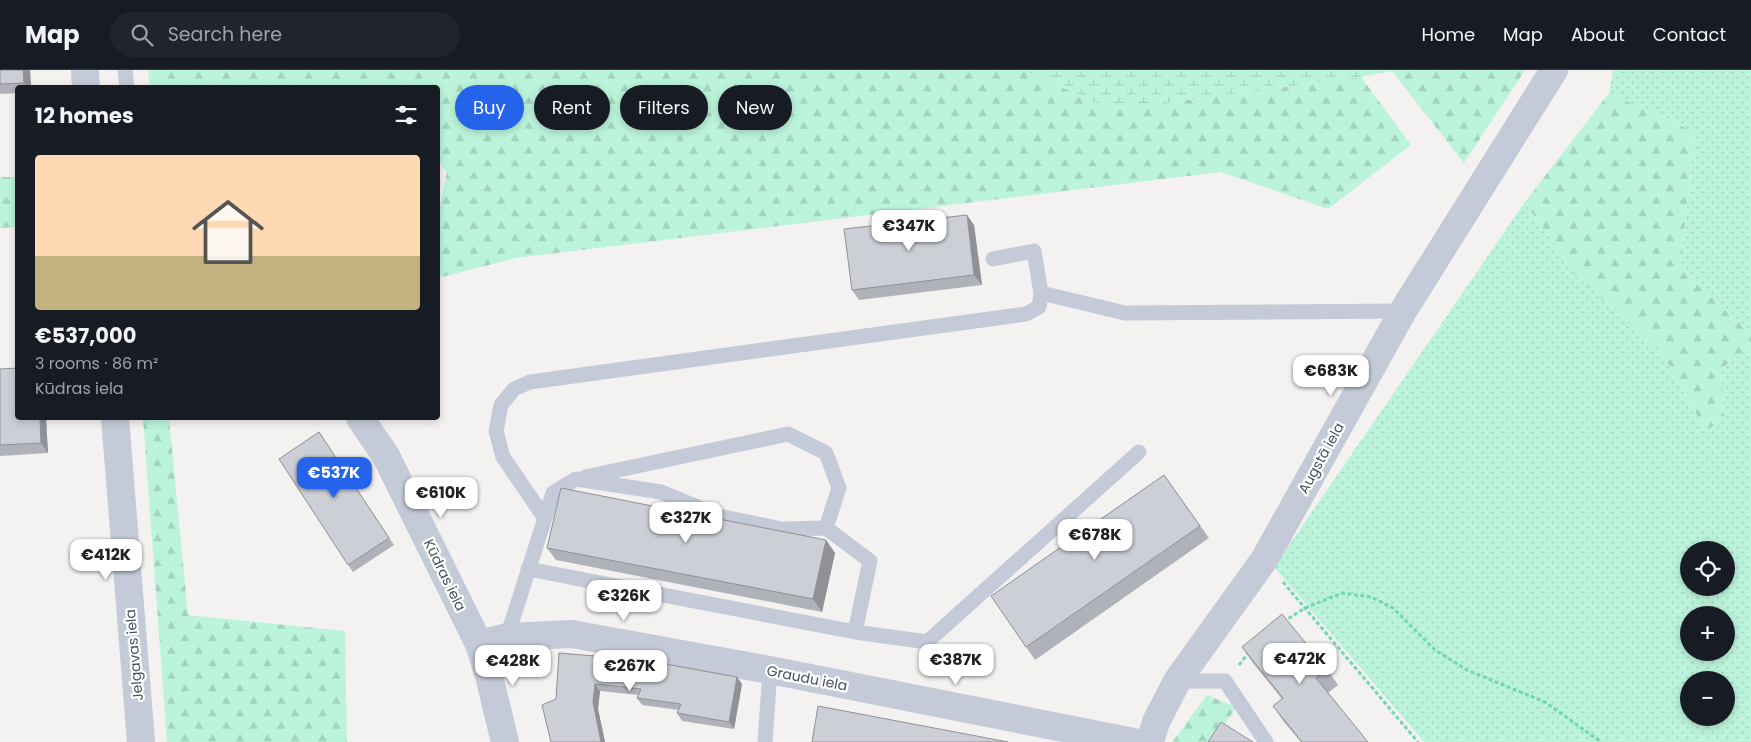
<!DOCTYPE html>
<meta charset="utf-8">
<style>
:root{--surface:#171b24;--page:#20242c;--text:#f1f3f6;--muted:#9ea1a6;--line:#363941;--accent:#2563eb}
body{margin:0;font-family:Poppins,sans-serif;background:var(--page);color:var(--text);height:100vh;display:flex;flex-direction:column;font-size:19px;white-space:nowrap}
*{box-sizing:border-box;margin:0}
p{font-size:16px;color:var(--muted)}
.icon{flex:none;width:28px;height:28px;fill:none;stroke:currentColor;stroke-width:2;stroke-linecap:round;stroke-linejoin:round}
.map{position:relative;flex:1;overflow:hidden}
.details{position:absolute;left:15px;top:15px;width:425px;height:335px;display:flex;flex-direction:column;background:var(--surface);border-radius:5px;box-shadow:0 2px 8px #0003}
.details>*{flex:none}
.guide{position:absolute;left:455px;top:15px;width:475px;height:45px;display:flex;gap:10px}
.fabs{position:absolute;left:1680px;top:471px;display:grid;gap:10px}
.fabs a{display:grid;place-items:center;width:55px;height:55px;border-radius:50%;background:var(--surface);box-shadow:0 2px 8px #0003;font-size:25px}
.price{position:absolute;translate:-50% -42px;padding:0 11px;border-radius:10px;background:#fff;color:#222;font-size:16px;line-height:32px;filter:drop-shadow(0 1px 2px #0008)}
.price::after{content:'';position:absolute;left:50%;top:30px;width:15px;height:11px;margin-left:-8px;background:inherit;clip-path:polygon(0 0,100% 0,50% 100%)}
.price.active{background:var(--accent);color:#fff}
ul{padding:0;list-style:none}
li{display:grid;align-content:center;gap:10px;height:265px;padding:0 20px}
li+li{border-top:1px solid var(--line)}
li span{display:grid;place-items:center;height:155px;border-radius:5px;color:#555}
li>.icon{margin-inline-start:auto}
span .icon{width:90px;height:90px;fill:#fffc;stroke-width:1}
li b{font-size:21px}
h2{display:flex;justify-content:space-between;align-items:center;height:60px;padding:0 20px;font-size:21px}
.pill{padding:0 18px;border-radius:22px;background:var(--surface);box-shadow:0 2px 8px #0003;font-size:18px;line-height:45px}
.pill.active{background:var(--accent);color:#fff}
header{display:flex;align-items:center;gap:30px;box-sizing:border-box;height:70px;padding:0 25px;background:var(--surface);border-bottom:1px solid var(--line)}
header strong{font-size:24px}
nav{display:flex;gap:28px;margin-inline-start:auto;font-size:18px}
.search{width:350px;height:45px;background:var(--page);display:flex;align-items:center;gap:12px;box-sizing:border-box;padding:0 18px;border-radius:28px;color:var(--muted);font-size:19px}
.map>svg:first-child{display:block}
.grass{fill:url(#grass-dots);fill-rule:evenodd}
.forest{fill:url(#forest-firs)}
.wetland{fill:url(#wetland-marsh)}
.lines{fill:none;stroke-linecap:round;stroke-linejoin:round}
.path{stroke:#70d7b5;stroke-width:3;stroke-dasharray:4 2.5;stroke-linecap:butt}
.service{stroke:#c4cad7;stroke-width:15}
.minor{stroke:#c4cad7;stroke-width:28}
.tertiary{stroke:#c4cad7;stroke-width:28}
.wall{fill:#b0b2b9}
.shaded-wall{fill:#909196}
.building{fill:#cdcfd7;stroke:#909196}
.labels{text-anchor:middle;dominant-baseline:central;stroke-width:4.5;stroke-linejoin:round;paint-order:stroke}
.street-label{font-size:14px;fill:#475061;stroke:#fff}
</style>
<header>
<strong>Map</strong>
<div class="search"><svg class="icon" aria-label="search" viewBox="0 0 24 24"><circle cx="10" cy="10" r="6"/><path d="M15 15l6 6"/></svg>Search here</div>
<nav><a>Home</a><a>Map</a><a>About</a><a>Contact</a></nav>
</header>
<div class="map">
<svg width="1751" height="672" viewBox="0 0 1751 672">
<defs>
<pattern id="grass-dots" width="8" height="8" patternUnits="userSpaceOnUse" patternTransform="scale(1.25)"><rect width="8" height="8" fill="#bcf4db"/><path d="M2 2h.1M6 6h.1" fill="none" stroke="#a3d3be" stroke-width="1.8" stroke-linecap="round"/></pattern>
<pattern id="forest-firs" width="22" height="20" patternUnits="userSpaceOnUse" patternTransform="scale(1.25)"><rect width="22" height="20" fill="#bcf4db"/><path d="M5 1l3.5 6h-7zM16 11l3.5 6h-7z" fill="#a3d3be"/></pattern>
<pattern id="wetland-marsh" width="20" height="14" patternUnits="userSpaceOnUse" patternTransform="scale(1.25)"><rect width="20" height="14" fill="#bcf4db"/><path d="M1 5h8M5 5V1M11 12h8M15 12V8" fill="none" stroke="#a3d3be"/></pattern>
</defs>
<rect width="100%" height="100%" fill="#f4f1f1"/>
<!-- grass -->
<path class="grass" d="M1613 0H1751V264L1680 199 1695 62 1609 23Z
M1525 132 1573 203 1662 283 1706 361 1724 348 1721 299 1751 276V672H1424L1274 497ZM1689 480H1726V518H1689ZM1689 545H1726V582H1689ZM1689 610H1726V648H1689Z"/>
<!-- forest -->
<path class="forest" d="M148 0H1024L1112 40 1361 7 1411 75 1328 139 1221 102 516 188 438 208V146L447 102 438 91V18L150 17Z
M1391 0H1525L1464 93Z
M1609 23 1695 62 1680 199 1751 264V276L1721 299 1724 348 1706 361 1662 283 1573 203 1525 132Z
M0 107H17V157L0 158Z
M143 348H169L188 545 345 561 347 672H167Z
M1207 625 1236 637 1214 672H1172Z"/>
<!-- wetland -->
<path class="wetland" d="M1024 0H1391L1392 1 1361 7 1112 40Z"/>
<g class="lines">
<!-- path -->
<path class="path" d="M1283 512 1418 672
M1283 552 1305 538 1342 523 1371 527 1393 538 1435 580 1467 600 1545 632 1601 672
M1239 595 1249 582"/>
<!-- service -->
<path class="service" d="M125 0 127 18
M1041 223 1125 243 1403 241
M585 407 788 364 826 383 839 418 826 458
M544 447 503 387 496 361 501 335 514 319 530 312 1026 244 1039 237 1041 223 1034 181 993 189
M528 499 855 562 927 572 1139 382
M507 567 553 423 576 409 661 422 719 446 782 459 826 458 870 491 855 562
M1177 611H1225L1266 672
M765 672 770 600"/>
<!-- minor -->
<path class="minor" d="M360 348 386 386 479 574 489 606 505 672
M479 574 507 567 572 564 770 600 1134 672
M1150 672 1156 652 1177 611 1264 490 1403 241 1554 0"/>
<!-- tertiary -->
<path class="tertiary" d="M85 0 86 18
M115 348 141 672"/>
</g>
<!-- wall -->
<path class="wall" d="M0 0H30L31 18H18V23L0 24Z
M974 155 982 215 859 230 852 220Z
M0 299 46 348 48 383 0 386Z
M319 362 394 475 353 502 279 389Z
M1164 405 1209 468 1035 590 991 526Z
M826 470 835 483 822 542 556 490 547 478Z
M1242 577 1327 599 1338 615 1328 623 1368 672H1301L1284 652 1273 636 1282 629 1253 593Z
M559 583 742 614 734 659 682 651 677 643 679 640 642 635 637 628 638 625 600 621 598 639 605 672H551L556 629Z"/>
<!-- shaded-wall -->
<path class="shaded-wall" d="M23 0H30L31 18H28L24 13Z
M967 145 974 155 982 215 974 205Z
M40 348H46L48 383 41 373Z
M826 470 835 483 822 542 813 529Z
M737 607 742 614 734 659 729 652Z
M595 614 600 621 598 639 605 672H601L593 632Z"/>
<!-- building -->
<path class="building" d="M0 0H23L24 13 0 14Z
M967 145 974 205 852 220 844 159Z
M18 298V348H40L41 373 0 375V299Z
M319 362 389 468 348 495 279 389Z
M1164 405 1200 456 1026 577 991 526Z
M561 418 826 470 813 529 547 478Z
M1282 544 1327 599 1316 608 1368 672H1302L1273 636 1283 628 1242 577Z
M559 583 643 590 737 607 729 652 677 643 681 634 637 628 641 619 595 614 593 632 601 672H551L542 635 556 629Z
M818 636 1008 672H812Z
M1221 652 1253 672H1208Z"/>
<g class="labels">
<!-- street labels -->
<g class="street-label">
<text transform="translate(1321 388) rotate(-61)">Augstā iela</text>
<text transform="translate(445 505) rotate(64)">Kūdras iela</text>
<text transform="translate(134 585) rotate(-95)">Jelgavas iela</text>
<text transform="translate(807 608) rotate(11)">Graudu iela</text>
</g>
</g>
</svg>
<div class="fabs">
<a><svg class="icon" aria-label="locate" viewBox="0 0 24 24"><circle cx="12" cy="12" r="6"/><path d="M12 2v4M12 18v4M2 12h4M18 12h4"/></svg></a>
<a>+</a>
<a>−</a>
</div>
<b class="price" style="left:909px;top:182px">€347K</b>
<b class="price" style="left:1331px;top:327px">€683K</b>
<b class="price active" style="left:334px;top:429px">€537K</b>
<b class="price" style="left:441px;top:449px">€610K</b>
<b class="price" style="left:686px;top:474px">€327K</b>
<b class="price" style="left:1095px;top:491px">€678K</b>
<b class="price" style="left:106px;top:511px">€412K</b>
<b class="price" style="left:624px;top:552px">€326K</b>
<b class="price" style="left:1300px;top:615px">€472K</b>
<b class="price" style="left:956px;top:616px">€387K</b>
<b class="price" style="left:513px;top:617px">€428K</b>
<b class="price" style="left:630px;top:622px">€267K</b>
<div class="guide">
<a class="pill active">Buy</a>
<a class="pill">Rent</a>
<a class="pill">Filters</a>
<a class="pill">New</a>
</div>
<section class="details">
<h2>12 homes<svg class="icon" aria-label="filters" viewBox="0 0 24 24"><path d="M4 7h16M4 17h16"/><circle cx="9" cy="7" r="2"/><circle cx="15" cy="17" r="2"/></svg></h2>
<ul>
<li><span style="background:linear-gradient(#ffd9b3 65%,#c2b280 0)"><svg class="icon" aria-label="home" viewBox="0 0 24 24"><path d="M3 11l9-7 9 7M6 9v11h12V9"/></svg></span><div><b>€537,000</b><p>3 rooms · 86 m²</p><p>Kūdras iela</p></div></li>
</ul>
</section>
</div>
